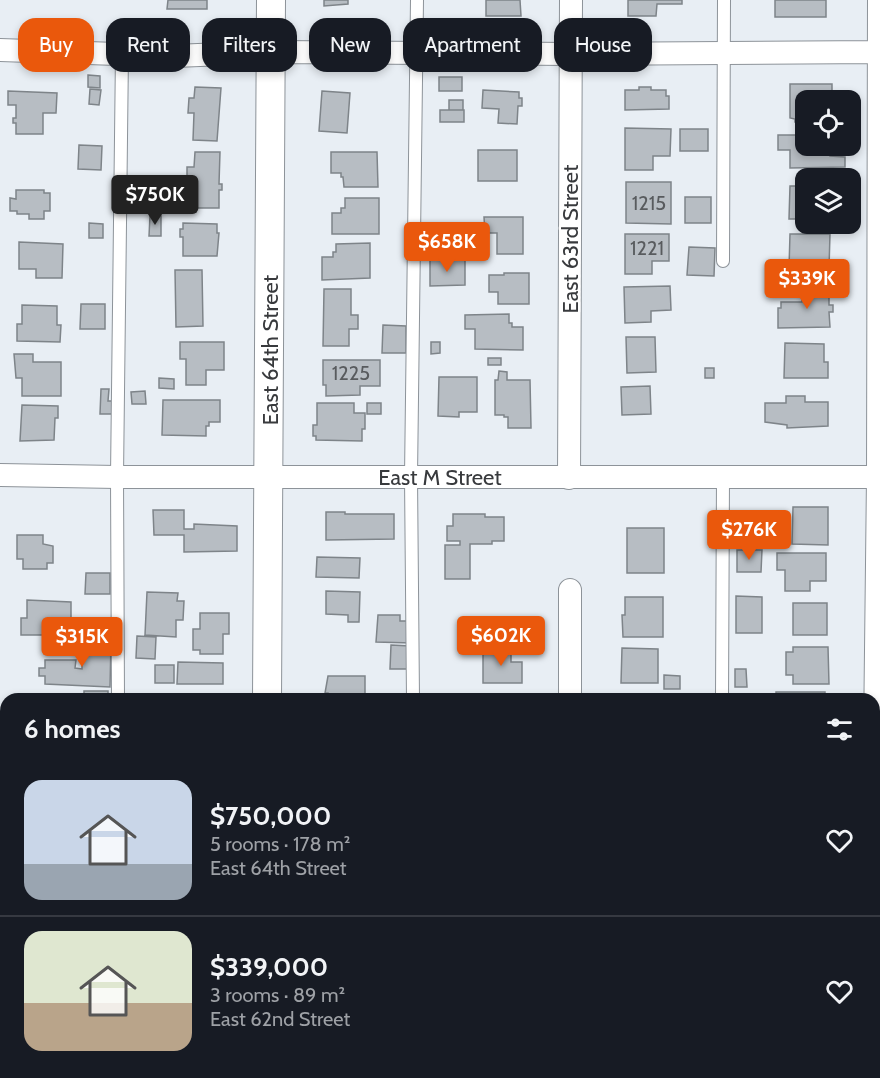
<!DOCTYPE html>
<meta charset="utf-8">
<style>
:root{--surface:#171b24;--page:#20242c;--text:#f1f3f6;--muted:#9ea1a6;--line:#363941;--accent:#ea580c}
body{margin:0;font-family:Cabin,sans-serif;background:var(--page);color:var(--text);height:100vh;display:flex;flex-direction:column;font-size:22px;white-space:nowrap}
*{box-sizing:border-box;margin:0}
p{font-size:20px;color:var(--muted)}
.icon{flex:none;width:33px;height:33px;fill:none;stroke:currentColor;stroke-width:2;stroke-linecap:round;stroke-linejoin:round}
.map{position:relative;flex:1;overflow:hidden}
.panel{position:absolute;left:0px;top:693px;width:880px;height:386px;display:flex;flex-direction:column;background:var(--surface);border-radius:18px 18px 0 0;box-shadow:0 3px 9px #0003}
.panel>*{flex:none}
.top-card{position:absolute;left:18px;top:18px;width:844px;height:54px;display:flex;gap:12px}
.tools{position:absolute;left:795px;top:90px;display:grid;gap:12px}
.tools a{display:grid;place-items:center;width:66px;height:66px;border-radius:12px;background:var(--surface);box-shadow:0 3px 9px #0003;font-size:30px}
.price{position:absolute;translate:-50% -51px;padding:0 14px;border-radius:6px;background:var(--accent);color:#fff;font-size:20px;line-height:39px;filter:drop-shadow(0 2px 3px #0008)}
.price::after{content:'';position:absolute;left:50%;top:36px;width:18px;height:14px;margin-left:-9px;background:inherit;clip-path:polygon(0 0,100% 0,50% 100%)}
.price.active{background:#222;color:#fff}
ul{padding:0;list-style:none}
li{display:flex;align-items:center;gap:18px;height:150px;padding:0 24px}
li+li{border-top:2px solid var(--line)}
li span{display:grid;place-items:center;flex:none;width:168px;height:120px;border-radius:18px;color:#555}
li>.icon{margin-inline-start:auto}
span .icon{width:72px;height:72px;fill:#fffc;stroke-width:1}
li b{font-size:26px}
h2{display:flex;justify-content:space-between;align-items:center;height:72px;padding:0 24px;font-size:26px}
.pill{padding:0 21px;border-radius:18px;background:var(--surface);box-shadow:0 3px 9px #0003;font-size:21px;line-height:54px}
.pill.active{background:var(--accent);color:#fff}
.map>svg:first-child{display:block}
.building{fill:#b7bdc3;stroke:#7e8489;stroke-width:1.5}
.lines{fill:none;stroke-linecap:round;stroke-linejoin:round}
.service-casing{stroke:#8d9399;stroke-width:14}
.minor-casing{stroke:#8d9399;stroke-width:24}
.tertiary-casing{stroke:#8d9399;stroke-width:30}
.service{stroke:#fff;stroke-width:12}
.minor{stroke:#fff;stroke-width:22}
.tertiary{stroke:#fff;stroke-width:28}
.labels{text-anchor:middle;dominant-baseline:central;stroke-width:4.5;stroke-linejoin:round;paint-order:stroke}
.number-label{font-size:20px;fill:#585b5e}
.street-label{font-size:22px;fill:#383a3d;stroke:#fff}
</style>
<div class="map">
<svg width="880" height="1078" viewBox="0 0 880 1078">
<rect width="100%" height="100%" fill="#e8eef4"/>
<!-- building -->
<path class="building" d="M168 0H207V9H167Z
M324 0H348V4L324 6Z
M486 0H520L521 16H486Z
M628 0H682V4H657L656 16H628Z
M775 0H826V17H775Z
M88 75 100 76V88L88 87Z
M439 77H462V91H439Z
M790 84H832V100H806V118H802V122H795V119L790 118Z
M195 87 221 88 217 141 193 140 194 113H188L189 98H194Z
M639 87H651V90H666V96H669V109L625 110V90H639Z
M90 89 101 90 99 105 89 104Z
M483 90 519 92V98H522V106H518L517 124 498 123 499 109 482 108Z
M8 91 57 93 56 113H43V134H16V123H13V118H16V105H8Z
M322 91 350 93 347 133 319 131Z
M449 100H463V110H449Z
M440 110H464V122H440Z
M625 128 671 129 670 156H653V170H625Z
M680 129H708V151H680Z
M778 135H806V146H830V156L845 157V167L790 168V150H778Z
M79 145 102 146 101 170 78 169Z
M478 150H517V181H478Z
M195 152H220L219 184H222V190H219V208H194V182H187V167H194Z
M331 152H377L378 187H344L343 177H341V173H331Z
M626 182H671V224L626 223Z
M790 186H806V219H789Z
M16 190H44V193H50V211H44V219H29V214H17V211H10V198L16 199Z
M685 197H711V223H685Z
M345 198H379V234H332V213H341V208H345Z
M150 216H161V236H149Z
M484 217H523V254H497V233H485Z
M89 223 103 224V238H89Z
M183 223 217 224V233H219L217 256H183V237H180V229H183Z
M625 234H669V261H652V274H625Z
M790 234H830L829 268H821V276H802V268H789Z
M19 242 63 244 62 278H36V269H19Z
M370 243V278L322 280V257H333V252H336V244Z
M689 247 715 248 714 276 687 275Z
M430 260H465V285L430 286Z
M175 270H202L203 326 176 327Z
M504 273H529V304H498V292H489V275H504Z
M670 286 671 310 651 311V322L625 323 624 287Z
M802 288H829V305H833V312H829L830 327 778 328V308H781V302H802Z
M324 289H351V315H358V329H349V346H323Z
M81 304H105V329H80Z
M22 305 57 306V325H61L60 342 17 341V324H22Z
M509 314V323H512V327H523V350L475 349V329H465V315Z
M383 325 406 326V353H382Z
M626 337H655L656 372 627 373Z
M180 342H224V370H206V385H186V359H180Z
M431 342H440V353L431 354Z
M785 343 824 344V362H828V378H784Z
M14 354H33V362H61V396H22V378H16Z
M488 358H501V365H488Z
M323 360H380V386H360V395L326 396V385H323Z
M705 368H714V378H705Z
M499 371 507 372V380H530L531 428H508V417H504V415H495V380H498Z
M439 377H477V412H459V417L438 416Z
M159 378 174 379V389L159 388Z
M650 386 651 414 622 415 621 387Z
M101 389H109L108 401H112V414H100Z
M145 391 146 404H132L131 392Z
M786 396H805V402H828V426L787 428V425L765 422V403H786Z
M163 400H220V422H209V426H206V436L162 435Z
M317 403H354V413H365V429H362V441L316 440V436H313V425H317Z
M367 403H381V414H367Z
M22 405 58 406V418H55L54 440 20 441Z
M793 507H828V545L792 544Z
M153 510H184V529H194V524L237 526V551L184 552V535H154Z
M326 512H345V514H394V539L326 540Z
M453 514H485V517H504V541H492V544H470V579H445V545H460V541H447V526H453Z
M627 528H664V573H627Z
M17 535H43V544L53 546V563H47V569H23V559H17Z
M737 550H762L761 572H737Z
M777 553H826V581H810V591H785V570H777Z
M317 557 360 558 359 578 316 577Z
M86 573H110V594H85Z
M326 591 360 592 359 622H348V615L326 614Z
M147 592 178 593 177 601H184L183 620H176V637L145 635Z
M736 596 762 597V633H736Z
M625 597H663V637H623L622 615H625Z
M27 600 71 602V620H54V635H21V618H27Z
M793 603H827V635H793Z
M200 613H229V634H223V654H200V650H193V629H200Z
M378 615H400V621H412V643L376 642Z
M137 636 156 637 155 659 136 658Z
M82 642H111L110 687 45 684V676H39V668H45V660H76L75 668 82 669Z
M391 645 410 646V669H390Z
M793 647H828L829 684H793V675H786V652H793Z
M483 648H511V662H522V683H483Z
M622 648 658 649V683H621Z
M178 662 223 663V684H177Z
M155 665H174V683H155Z
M735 669H746L747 687H735Z
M664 675 680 676V689H664Z
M328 676H365V699H328V693H325Z
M84 691H108V699H84Z
M776 692H825V699H776Z
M523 694V699H485V695Z
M633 695H671V699H632Z
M313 1072H363V1078H313Z
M779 1072H805V1078H779Z
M645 1073H672V1078H625V1075Z"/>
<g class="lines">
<defs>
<path id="service" d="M723 261 724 0
M722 697 723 477
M118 699 117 477 122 53
M413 699 411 477 417 0
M0 1060H6"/>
<path id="minor" d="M0 50 175 56 271 52 570 54 880 52
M0 475 117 477H880
M569 478 571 0
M570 590V699
M874 825 878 477 879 0
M874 908H880
M874 1047 875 1078
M570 1072V1078"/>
<path id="tertiary" d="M267 699 271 0
M267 1072V1078"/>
</defs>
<!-- service casing -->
<use href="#service" class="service-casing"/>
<!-- minor casing -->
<use href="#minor" class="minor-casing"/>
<!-- tertiary casing -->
<use href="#tertiary" class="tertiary-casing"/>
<!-- service -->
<use href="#service" class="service"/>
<!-- minor -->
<use href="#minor" class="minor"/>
<!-- tertiary -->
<use href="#tertiary" class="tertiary"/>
</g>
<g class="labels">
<!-- number labels -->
<g class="number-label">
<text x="649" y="203">1215</text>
<text x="647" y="248">1221</text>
<text x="351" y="373">1225</text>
</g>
<!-- street labels -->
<g class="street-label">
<text transform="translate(570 239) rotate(-90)">East 63rd Street</text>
<text transform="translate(270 350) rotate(-90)">East 64th Street</text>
<text x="440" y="477">East M Street</text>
</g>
</g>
</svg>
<div class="tools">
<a><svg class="icon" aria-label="locate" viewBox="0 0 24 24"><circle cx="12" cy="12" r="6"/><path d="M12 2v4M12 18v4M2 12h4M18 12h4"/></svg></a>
<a><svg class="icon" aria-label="layers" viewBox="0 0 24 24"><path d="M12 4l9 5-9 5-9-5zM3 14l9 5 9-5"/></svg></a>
</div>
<b class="price active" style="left:155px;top:226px">$750K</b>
<b class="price" style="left:447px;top:273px">$658K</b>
<b class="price" style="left:807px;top:310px">$339K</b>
<b class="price" style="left:749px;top:561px">$276K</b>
<b class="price" style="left:501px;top:667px">$602K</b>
<b class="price" style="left:82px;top:668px">$315K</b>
<div class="top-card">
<a class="pill active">Buy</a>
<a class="pill">Rent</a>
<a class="pill">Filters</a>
<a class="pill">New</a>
<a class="pill">Apartment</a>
<a class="pill">House</a>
</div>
<section class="panel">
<h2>6 homes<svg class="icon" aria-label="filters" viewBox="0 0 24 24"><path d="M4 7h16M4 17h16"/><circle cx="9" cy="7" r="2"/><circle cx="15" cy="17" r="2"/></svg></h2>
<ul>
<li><span style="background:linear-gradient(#c9d6e8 70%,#9aa5b1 0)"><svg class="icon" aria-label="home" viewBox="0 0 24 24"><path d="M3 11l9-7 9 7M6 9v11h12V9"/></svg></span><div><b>$750,000</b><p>5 rooms · 178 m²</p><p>East 64th Street</p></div><svg class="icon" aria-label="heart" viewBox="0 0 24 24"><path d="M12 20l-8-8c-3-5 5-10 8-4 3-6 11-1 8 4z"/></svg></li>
<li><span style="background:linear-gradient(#dfe7d0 60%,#b9a48a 0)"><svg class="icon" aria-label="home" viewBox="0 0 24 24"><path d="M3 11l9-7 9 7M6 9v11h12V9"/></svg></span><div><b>$339,000</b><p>3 rooms · 89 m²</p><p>East 62nd Street</p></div><svg class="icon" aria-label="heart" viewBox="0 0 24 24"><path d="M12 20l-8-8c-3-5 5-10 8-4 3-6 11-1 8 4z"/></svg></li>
</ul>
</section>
</div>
